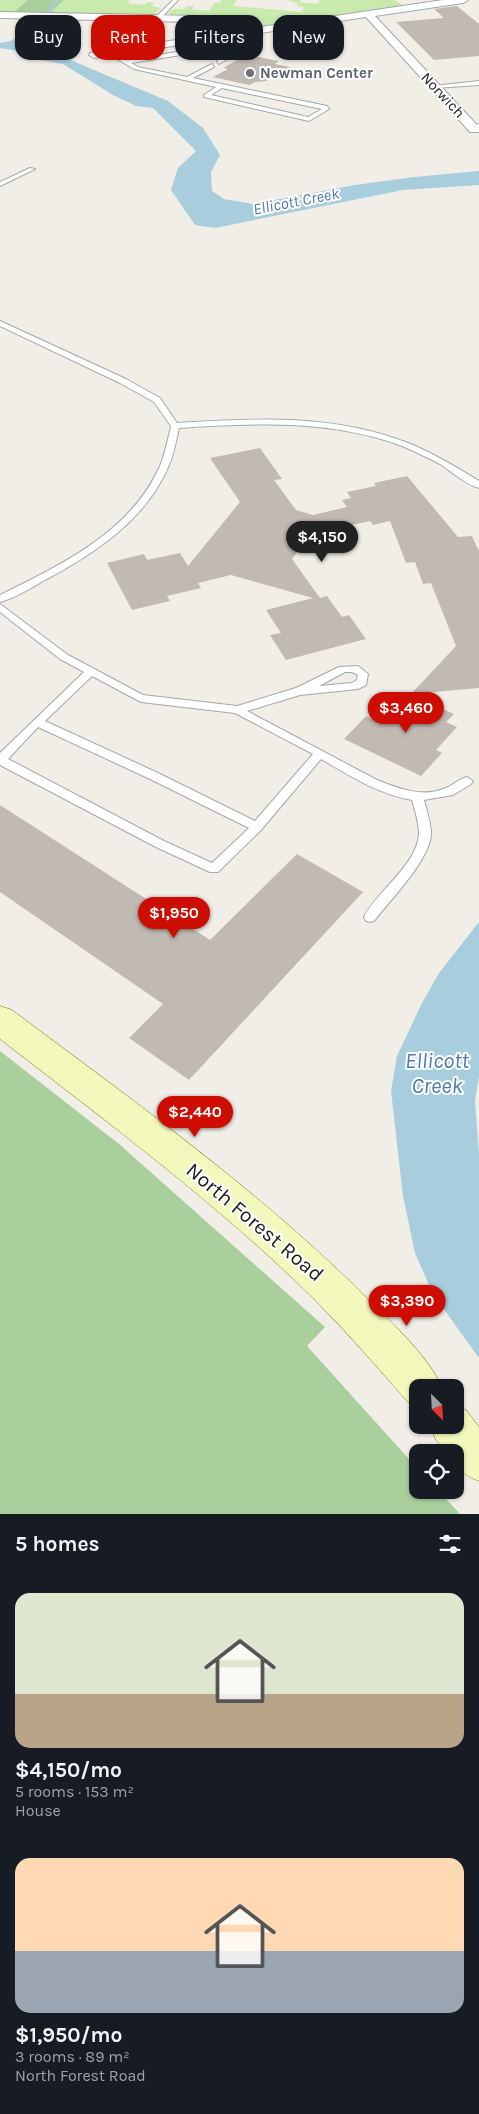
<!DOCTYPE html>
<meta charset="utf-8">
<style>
:root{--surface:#171b24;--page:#242831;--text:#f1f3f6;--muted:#9ea1a6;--accent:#ce0d02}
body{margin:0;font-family:Karla,sans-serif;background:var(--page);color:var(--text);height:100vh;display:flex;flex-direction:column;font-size:19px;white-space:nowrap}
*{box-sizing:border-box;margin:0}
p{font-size:16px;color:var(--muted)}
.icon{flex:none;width:28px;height:28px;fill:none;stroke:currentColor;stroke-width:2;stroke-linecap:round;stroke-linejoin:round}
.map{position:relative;height:1514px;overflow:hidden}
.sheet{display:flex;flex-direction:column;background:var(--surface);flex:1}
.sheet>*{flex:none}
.top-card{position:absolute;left:15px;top:15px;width:450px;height:45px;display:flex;gap:10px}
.needle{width:32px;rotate:156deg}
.buttons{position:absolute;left:409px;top:1379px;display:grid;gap:10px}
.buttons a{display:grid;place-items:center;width:55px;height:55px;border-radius:10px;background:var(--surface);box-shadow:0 1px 4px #0004;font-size:25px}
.price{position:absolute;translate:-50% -42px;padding:0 11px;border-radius:18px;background:var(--accent);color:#fff;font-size:16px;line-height:32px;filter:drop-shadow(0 1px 2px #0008)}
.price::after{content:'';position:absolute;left:50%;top:30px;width:15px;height:11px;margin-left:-8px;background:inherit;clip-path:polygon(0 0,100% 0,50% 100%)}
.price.current{background:#222;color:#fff}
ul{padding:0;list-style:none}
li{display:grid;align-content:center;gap:10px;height:265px;padding:0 15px}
li span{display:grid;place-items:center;height:155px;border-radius:15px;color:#555}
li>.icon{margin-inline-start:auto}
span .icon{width:90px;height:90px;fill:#fffc;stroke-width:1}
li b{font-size:21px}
h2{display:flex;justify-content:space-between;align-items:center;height:60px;padding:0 15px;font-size:21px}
.pill{padding:0 18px;border-radius:15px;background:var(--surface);box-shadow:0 1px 4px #0004;font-size:18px;line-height:45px}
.pill.current{background:var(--accent);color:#fff}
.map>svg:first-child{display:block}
.grass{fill:#c8eaad}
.forest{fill:#a8cf9c}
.water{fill:#a8cedd}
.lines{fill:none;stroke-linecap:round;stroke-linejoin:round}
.stream{stroke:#a8cedd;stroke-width:3}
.building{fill:#c1bab3}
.lane-casing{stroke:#a7a7a7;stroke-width:2}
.street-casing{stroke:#a7a7a7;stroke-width:2}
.secondary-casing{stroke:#667806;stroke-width:1}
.lane{fill:#fff;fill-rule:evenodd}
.street{fill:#fff;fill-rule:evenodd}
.secondary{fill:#f3f9bc;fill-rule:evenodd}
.worship-dot{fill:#6b7280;stroke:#fff;stroke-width:2}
.labels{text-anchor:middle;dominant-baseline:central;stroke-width:4;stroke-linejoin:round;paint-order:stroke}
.far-worship-label{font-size:15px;font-weight:bold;fill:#5b616d;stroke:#fff;text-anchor:start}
.far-street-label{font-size:15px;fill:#202020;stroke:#fff}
.far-water-label{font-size:16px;font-style:italic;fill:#4c79af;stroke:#fff}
.near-street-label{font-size:21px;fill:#202020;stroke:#fff}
.near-water-label{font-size:22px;font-style:italic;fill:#4c79af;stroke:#fff}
</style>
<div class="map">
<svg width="479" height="1514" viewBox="0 0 479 1514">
<rect width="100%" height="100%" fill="#f0eee7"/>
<!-- grass -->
<path class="grass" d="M0 0H28L14 12H0Z
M64 0H130L127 3 144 5 148 2 154 3 151 6 161 8 155 14 148 15 50 13Z
M222 0H247H237L233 6 301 12 305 7 297 6 298 4 288 0H301L300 2 317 4 320 1 318 0H394L405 6 251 29 212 17 175 16 168 13 173 9H184L188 6H194L192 9 209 11 215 2 219 3Z"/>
<!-- forest -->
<path class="forest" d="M28 0H64L50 13 14 12Z
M0 1051 119 1144 325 1327 307 1346 417 1468 418 1490H438L460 1514H0Z"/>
<!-- water -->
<path class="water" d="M27 29 51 30 49 51 168 101 203 128 220 155 211 172 212 191 224 199 253 204 355 185 414 177 479 171V185L403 190 215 228 195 225 171 190 178 168 196 151 153 108 136 106 113 95 63 64 41 60 24 52 0 48V43L11 41Z
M479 922V1076L475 1101 479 1153V1358L433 1294 415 1253 403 1196 391 1091 397 1056 422 1003 439 973Z"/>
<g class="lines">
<!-- stream -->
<path class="stream" d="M35 36 57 0"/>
</g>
<!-- building -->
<path class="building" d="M457 6 479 24V56L434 60 396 22 444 18 434 9Z
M247 55 279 61 275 64 290 67 266 81 255 82 249 85 213 77 228 69 223 68Z
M260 448 282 479 274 480 296 510 313 515 347 507 342 500 351 498 347 492 376 486 374 483 407 476 458 537 472 536 479 551V688L411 694 456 646 431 583 423 584 415 562 406 563 390 521 373 525 370 521 310 534 292 559 320 598 327 596 342 617 349 615 366 639 286 660 270 635 281 633 266 610 313 598 231 575 198 583 201 588 167 596 170 601 132 610 107 563 144 554 147 560 180 553 188 566 240 502 210 458Z
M411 695 454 714 446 722 457 727 436 750 442 753 421 776 344 739 366 716 375 721 396 699 404 702Z
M0 805 210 940 297 854 363 892 189 1080 129 1038 163 1004 0 892Z"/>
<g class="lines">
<defs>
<path id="lane" d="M173 0H178L160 19H156V17Z
M246 41 249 43 247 48 219 64 217 61 243 45 131 63 138 67 187 77 212 64 214 67 193 78 327 106 329 109 309 121 204 97V95L216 87 134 69 107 53 112 52 126 60ZM222 88 322 109 308 117 211 95Z
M479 81V85L436 88 433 86Z
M30 168 35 169 0 186V182Z
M0 321 126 379 160 398 177 423C255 418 334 414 408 443 433 453 456 467 479 481V488C465 484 452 472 440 464 428 458 414 451 402 446 330 419 254 423 179 428 176 441 174 454 169 465 147 519 94 554 45 580 31 588 15 598 0 602V595C61 565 131 532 160 466 165 454 168 439 171 426L154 402 120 383 0 326Z
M0 604 68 655 143 695 237 706 296 688 339 667 358 666 368 674 366 685 358 689 300 695 247 711 377 780C399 789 424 798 446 788 453 785 459 779 467 777L473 781 471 784 453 795 424 800C427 811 431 823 431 834 430 860 390 900 374 921L370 922 366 921 364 917C377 891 417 865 419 834 419 822 415 811 412 800 378 794 350 776 321 759L261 830 218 872H210L156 847 0 765V753L84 672 60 659 0 612ZM345 672H352L358 675 357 680 352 683 319 686ZM92 676 141 702 235 713 313 754 255 821 158 773 45 721ZM38 727 150 779 249 828 212 863 164 841 8 759Z"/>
<path id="street" d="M443 0H468L463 3 375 16 477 125 479 124V132H470L366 17 94 58 89 55 90 53 229 32 221 26 198 22 0 18V12L198 16 228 22 240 30Z"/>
<path id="secondary" d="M0 1006 12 1010C135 1102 261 1192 370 1301 393 1324 430 1358 442 1388H418V1406L408 1402C377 1367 347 1332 314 1299 217 1203 107 1122 0 1039Z
M455 1406 466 1410 479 1427V1481C464 1475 455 1470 455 1452H447L436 1440 430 1425H455Z"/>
</defs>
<!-- lane casing -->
<use href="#lane" class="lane-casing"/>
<!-- street casing -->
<use href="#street" class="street-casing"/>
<!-- secondary casing -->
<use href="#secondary" class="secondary-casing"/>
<!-- lane -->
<use href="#lane" class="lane"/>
<!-- street -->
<use href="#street" class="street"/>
<!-- secondary -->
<use href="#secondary" class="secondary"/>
</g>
<!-- markers -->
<circle class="worship-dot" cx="250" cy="73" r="5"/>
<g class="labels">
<!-- far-worship labels -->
<g class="far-worship-label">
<text x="260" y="73">Newman Center</text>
</g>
<!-- far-street labels -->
<g class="far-street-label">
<text transform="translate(443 95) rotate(47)">Norwich</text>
</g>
<!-- far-water labels -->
<g class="far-water-label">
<text transform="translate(296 201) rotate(-11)">Ellicott Creek</text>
</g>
<!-- near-street labels -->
<g class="near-street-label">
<text transform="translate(255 1222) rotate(40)">North Forest Road</text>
</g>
<!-- near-water labels -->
<g class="near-water-label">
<text x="437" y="1061">Ellicott<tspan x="437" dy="25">Creek</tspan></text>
</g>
</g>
</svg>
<div class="buttons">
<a><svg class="needle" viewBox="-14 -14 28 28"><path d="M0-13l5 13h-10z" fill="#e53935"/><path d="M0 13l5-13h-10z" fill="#9ea1a6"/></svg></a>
<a><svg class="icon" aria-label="locate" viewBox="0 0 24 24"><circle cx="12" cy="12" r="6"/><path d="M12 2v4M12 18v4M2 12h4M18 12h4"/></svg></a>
</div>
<b class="price current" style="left:322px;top:563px">$4,150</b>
<b class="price" style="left:406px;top:734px">$3,460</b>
<b class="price" style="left:174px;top:939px">$1,950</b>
<b class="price" style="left:195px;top:1138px">$2,440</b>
<b class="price" style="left:407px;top:1327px">$3,390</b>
<div class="top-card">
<a class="pill">Buy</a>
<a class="pill current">Rent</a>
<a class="pill">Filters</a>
<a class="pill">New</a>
</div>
</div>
<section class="sheet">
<h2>5 homes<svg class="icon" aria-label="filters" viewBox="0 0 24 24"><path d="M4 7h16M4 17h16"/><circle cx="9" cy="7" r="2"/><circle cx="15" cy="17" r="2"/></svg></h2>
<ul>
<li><span style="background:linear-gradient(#dfe7d0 65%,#b9a48a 0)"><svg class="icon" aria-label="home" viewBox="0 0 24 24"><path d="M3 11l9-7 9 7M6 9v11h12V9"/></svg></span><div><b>$4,150/mo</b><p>5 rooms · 153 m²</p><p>House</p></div></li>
<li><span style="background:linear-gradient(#ffd9b3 60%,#9aa5b1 0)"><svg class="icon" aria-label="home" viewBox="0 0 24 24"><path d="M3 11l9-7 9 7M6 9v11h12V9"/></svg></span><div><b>$1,950/mo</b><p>3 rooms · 89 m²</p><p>North Forest Road</p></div></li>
</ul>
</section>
